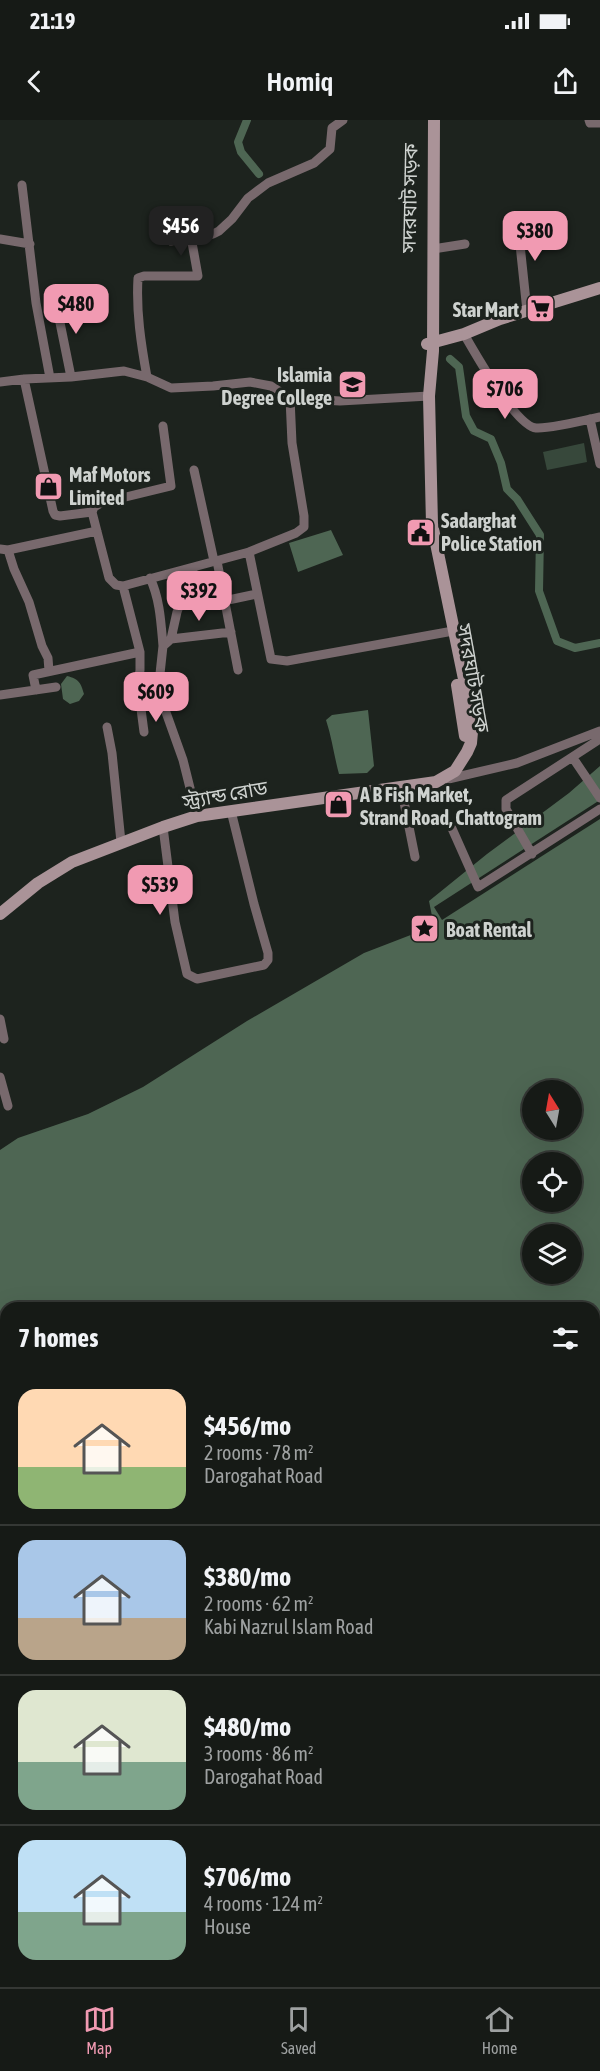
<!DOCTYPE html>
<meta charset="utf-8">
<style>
:root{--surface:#161a16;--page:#1f231f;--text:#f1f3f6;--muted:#9ea1a1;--line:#353835;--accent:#f19ab2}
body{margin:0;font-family:"Asap Condensed","Noto Sans Bengali",sans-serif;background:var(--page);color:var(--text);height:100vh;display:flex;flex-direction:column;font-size:22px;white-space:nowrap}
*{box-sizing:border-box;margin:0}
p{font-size:20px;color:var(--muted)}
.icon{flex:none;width:33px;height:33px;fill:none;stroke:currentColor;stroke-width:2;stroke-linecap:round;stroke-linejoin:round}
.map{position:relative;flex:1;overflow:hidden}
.side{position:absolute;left:0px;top:1182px;width:600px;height:686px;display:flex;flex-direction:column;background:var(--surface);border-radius:18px 18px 0 0;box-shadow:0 6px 24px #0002,0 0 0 2px var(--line)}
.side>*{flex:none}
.needle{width:39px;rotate:349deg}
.fabs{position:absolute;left:522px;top:960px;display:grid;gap:12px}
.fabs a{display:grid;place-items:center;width:60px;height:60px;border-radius:50%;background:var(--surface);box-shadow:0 6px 24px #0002,0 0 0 2px var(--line);font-size:30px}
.price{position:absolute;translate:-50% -51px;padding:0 14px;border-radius:12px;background:var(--accent);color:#111;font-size:20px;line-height:39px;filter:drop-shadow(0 2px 3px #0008)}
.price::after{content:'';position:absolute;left:50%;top:36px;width:18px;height:14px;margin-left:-9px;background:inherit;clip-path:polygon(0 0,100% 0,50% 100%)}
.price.current{background:#222;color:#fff}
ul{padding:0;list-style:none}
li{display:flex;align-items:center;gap:18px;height:150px;padding:0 18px}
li+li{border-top:2px solid var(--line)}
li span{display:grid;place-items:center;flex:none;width:168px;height:120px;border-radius:18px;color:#555}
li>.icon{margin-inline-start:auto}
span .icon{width:72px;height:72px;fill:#fffc;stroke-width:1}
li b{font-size:26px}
h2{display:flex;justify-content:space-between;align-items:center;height:72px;padding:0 18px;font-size:26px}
.status{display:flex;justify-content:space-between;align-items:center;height:42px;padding:0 30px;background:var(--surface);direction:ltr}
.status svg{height:16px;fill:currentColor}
header{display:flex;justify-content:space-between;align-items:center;height:78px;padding:0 18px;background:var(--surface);font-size:27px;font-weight:600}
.menu{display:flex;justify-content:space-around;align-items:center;height:84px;border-top:2px solid var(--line);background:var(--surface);font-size:16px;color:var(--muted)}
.menu a{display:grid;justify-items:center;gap:3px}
.menu .current{color:var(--accent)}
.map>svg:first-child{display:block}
.green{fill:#37483b}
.water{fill:#4e6653;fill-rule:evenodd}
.pier{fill:#1d231e}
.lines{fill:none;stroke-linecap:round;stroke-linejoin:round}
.canal{stroke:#4e6653;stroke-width:8}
.street{stroke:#78696d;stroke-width:9}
.secondary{stroke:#aa9398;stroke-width:12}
.labels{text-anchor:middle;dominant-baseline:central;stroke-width:6;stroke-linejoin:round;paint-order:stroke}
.street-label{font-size:20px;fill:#ced2cf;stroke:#1d231e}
.poi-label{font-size:20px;font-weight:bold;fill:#ced2cf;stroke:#1d231e;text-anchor:start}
</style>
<div class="status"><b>21:19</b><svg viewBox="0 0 49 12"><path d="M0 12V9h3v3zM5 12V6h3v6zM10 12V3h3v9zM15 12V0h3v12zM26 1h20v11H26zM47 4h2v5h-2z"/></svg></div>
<header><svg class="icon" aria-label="back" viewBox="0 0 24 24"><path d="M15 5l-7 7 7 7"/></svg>Homiq<svg class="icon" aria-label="share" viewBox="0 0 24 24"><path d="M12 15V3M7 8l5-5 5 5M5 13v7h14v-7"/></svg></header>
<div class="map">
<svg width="600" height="1867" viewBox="0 0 600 1867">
<rect width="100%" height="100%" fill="#1d231e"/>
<!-- green -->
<path class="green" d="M584 323 587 342 547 350 543 332Z"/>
<!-- water -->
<path class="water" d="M331 410 343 435 298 452 289 423Z
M67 556C79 559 81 563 84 574L79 581 70 584 63 579 61 564Z
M368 590 374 646 367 653 339 654C334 636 332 618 326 600L332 595Z
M600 646V1564L594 1556V1188H6V1862H53L46 1867H0V1030L18 1018 88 994 143 967 247 901 364 833 434 806 429 781 487 734 569 673ZM532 970H572V1010H532ZM532 1042H572V1082H532ZM532 1114H572V1154H532Z
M217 1862H366L359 1867H213Z"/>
<!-- pier -->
<path class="pier" d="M600 680V699L442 800 434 787Z"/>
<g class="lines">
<!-- canal -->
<path class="canal" d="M247 0 238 22 241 32 259 54
M450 239 459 247 466 296 474 311 491 319 501 343 507 369 517 379 540 415 539 471 557 521 575 528 600 523"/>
<!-- street -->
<path class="street" d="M589 0 590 3H600
M22 65 36 183 50 258
M517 96 527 191
M0 119 30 124
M171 121 213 114 219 111 232 99 248 78 268 63 314 43 330 29 332 8 343 0
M433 129 465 124
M55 178 71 257
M464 214C475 233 516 306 536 308 548 309 587 300 600 297
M147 257C141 224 136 191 138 158L144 156H198L191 117
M24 259 53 391 55 395 60 396 92 392
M0 262 24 259 71 257 124 251 147 257 171 268 213 266 250 262 271 266 290 278 340 281 429 276
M590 299 600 344
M163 306 171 366 101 383 94 387 92 392 109 458 116 465 123 466 249 432 296 413 304 407V396L292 323 290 278
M194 350 214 441
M0 429 8 430 97 411
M8 430 14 449 29 482 42 526 48 538 49 551
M249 432 271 539 287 541 453 511
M217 441 238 550
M194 447 177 492 171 519 163 526 159 563 163 584 183 640 197 696
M150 458C160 479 161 503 163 526
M123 466 140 532V550L138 566 144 612
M182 481 200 486 257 474
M171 519 231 512
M36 570 33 555 140 532
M0 575 56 567
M107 607 112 633 121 722
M573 638 600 678
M444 660 517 643 600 611
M401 667 415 737
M450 704 478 767 600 689
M163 707 175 802 187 854 197 859 264 845 268 840V833L254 784 231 691
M532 734 506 689V680L600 619
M0 899 4 919
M0 957 8 986
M526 1862 531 1867
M480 1867 486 1862"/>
<!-- secondary -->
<path class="secondary" d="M427 224 464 214 500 199 600 168
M457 565 465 616
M0 794 38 763 72 742 163 707 197 696 436 662 455 651 467 632 471 623 472 612 471 593 432 404 429 276 433 231 434 0"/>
</g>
<!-- icons -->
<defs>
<symbol id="supermarket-square" viewBox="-11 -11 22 22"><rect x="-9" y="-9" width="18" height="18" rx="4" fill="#f19ab2" stroke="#1d231e"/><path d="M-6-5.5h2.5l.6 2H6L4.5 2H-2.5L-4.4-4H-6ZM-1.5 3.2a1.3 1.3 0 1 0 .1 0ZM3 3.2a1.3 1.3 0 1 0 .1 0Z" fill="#111"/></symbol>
<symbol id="school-square" viewBox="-11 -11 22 22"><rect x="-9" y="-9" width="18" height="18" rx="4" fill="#f19ab2" stroke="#1d231e"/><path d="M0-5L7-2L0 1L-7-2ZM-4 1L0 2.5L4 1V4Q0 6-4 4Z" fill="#111"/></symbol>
<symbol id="shop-square" viewBox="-11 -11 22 22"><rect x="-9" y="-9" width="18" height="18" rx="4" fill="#f19ab2" stroke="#1d231e"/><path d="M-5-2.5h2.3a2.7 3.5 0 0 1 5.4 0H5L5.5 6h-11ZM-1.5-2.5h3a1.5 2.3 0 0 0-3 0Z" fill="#111"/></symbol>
<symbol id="civic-square" viewBox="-11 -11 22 22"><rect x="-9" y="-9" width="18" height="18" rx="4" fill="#f19ab2" stroke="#1d231e"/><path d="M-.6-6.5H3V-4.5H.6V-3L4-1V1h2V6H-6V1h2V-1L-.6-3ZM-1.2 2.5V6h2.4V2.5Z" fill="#111"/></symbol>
<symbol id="sight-square" viewBox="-11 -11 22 22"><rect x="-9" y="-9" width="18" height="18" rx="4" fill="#f19ab2" stroke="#1d231e"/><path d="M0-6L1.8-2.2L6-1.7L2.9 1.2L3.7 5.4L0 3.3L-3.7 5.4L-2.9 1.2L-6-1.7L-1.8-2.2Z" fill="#111"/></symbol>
</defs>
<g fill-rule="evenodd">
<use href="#supermarket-square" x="524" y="172" width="33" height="33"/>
<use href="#school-square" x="336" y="248" width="33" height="33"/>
<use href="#shop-square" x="32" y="350" width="33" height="33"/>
<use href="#civic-square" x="404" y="396" width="33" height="33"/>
<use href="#shop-square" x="322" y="668" width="33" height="33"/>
<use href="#sight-square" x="408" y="792" width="33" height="33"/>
</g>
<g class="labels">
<!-- street labels -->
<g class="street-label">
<text transform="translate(409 78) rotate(-89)">সদরঘাট সড়ক</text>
<text transform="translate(474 558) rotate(80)">সদরঘাট সড়ক</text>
<text transform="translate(225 674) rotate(-10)">স্ট্র্যান্ড রোড</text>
</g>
<!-- poi labels -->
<g class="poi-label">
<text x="519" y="189" text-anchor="end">Star Mart</text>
<text x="332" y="254" text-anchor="end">Islamia<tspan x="332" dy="23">Degree College</tspan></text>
<text x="69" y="354">Maf Motors<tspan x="69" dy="23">Limited</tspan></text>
<text x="441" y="400">Sadarghat<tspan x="441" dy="23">Police Station</tspan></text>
<text x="360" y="674">A B Fish Market,<tspan x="360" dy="23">Strand Road, Chattogram</tspan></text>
<text x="446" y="809">Boat Rental</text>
</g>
</g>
</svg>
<div class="fabs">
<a><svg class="needle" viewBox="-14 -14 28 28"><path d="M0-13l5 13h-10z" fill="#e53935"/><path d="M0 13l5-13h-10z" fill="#9ea1a1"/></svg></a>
<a><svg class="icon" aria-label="locate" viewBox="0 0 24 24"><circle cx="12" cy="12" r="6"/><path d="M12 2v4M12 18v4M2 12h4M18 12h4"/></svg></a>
<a><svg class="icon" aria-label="layers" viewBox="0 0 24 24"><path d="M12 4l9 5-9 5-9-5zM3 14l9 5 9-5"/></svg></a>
</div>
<b class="price current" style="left:181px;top:137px">$456</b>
<b class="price" style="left:535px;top:142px">$380</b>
<b class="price" style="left:76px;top:215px">$480</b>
<b class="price" style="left:505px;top:300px">$706</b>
<b class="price" style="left:199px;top:502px">$392</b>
<b class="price" style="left:156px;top:603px">$609</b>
<b class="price" style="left:160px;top:796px">$539</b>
<section class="side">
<h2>7 homes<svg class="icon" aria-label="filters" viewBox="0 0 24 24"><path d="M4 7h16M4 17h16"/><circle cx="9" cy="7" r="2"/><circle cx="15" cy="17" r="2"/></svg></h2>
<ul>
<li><span style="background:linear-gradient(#ffd9b3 65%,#8fb573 0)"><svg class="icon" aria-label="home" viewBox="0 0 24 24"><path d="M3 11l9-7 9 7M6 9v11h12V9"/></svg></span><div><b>$456/mo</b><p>2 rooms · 78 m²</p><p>Darogahat Road</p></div></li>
<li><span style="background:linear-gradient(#a9c7e8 65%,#b9a48a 0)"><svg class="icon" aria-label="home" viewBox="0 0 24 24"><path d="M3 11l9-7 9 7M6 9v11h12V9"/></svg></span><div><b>$380/mo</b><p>2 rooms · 62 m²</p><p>Kabi Nazrul Islam Road</p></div></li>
<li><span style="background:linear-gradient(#dfe7d0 60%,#7fa58c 0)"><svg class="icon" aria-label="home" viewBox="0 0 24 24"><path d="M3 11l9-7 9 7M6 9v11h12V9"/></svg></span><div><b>$480/mo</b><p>3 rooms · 86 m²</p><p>Darogahat Road</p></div></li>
<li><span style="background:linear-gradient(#bfe0f5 60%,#7fa58c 0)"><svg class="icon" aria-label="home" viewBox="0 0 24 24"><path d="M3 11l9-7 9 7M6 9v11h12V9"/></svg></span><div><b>$706/mo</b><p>4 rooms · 124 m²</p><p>House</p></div></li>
</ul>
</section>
</div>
<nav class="menu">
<a class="current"><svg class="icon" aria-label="map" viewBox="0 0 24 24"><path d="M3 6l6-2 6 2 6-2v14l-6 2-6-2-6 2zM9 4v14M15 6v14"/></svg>Map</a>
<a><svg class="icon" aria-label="saved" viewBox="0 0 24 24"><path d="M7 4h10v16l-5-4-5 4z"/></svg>Saved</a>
<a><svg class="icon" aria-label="home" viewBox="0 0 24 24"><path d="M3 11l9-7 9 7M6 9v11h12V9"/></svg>Home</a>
</nav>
